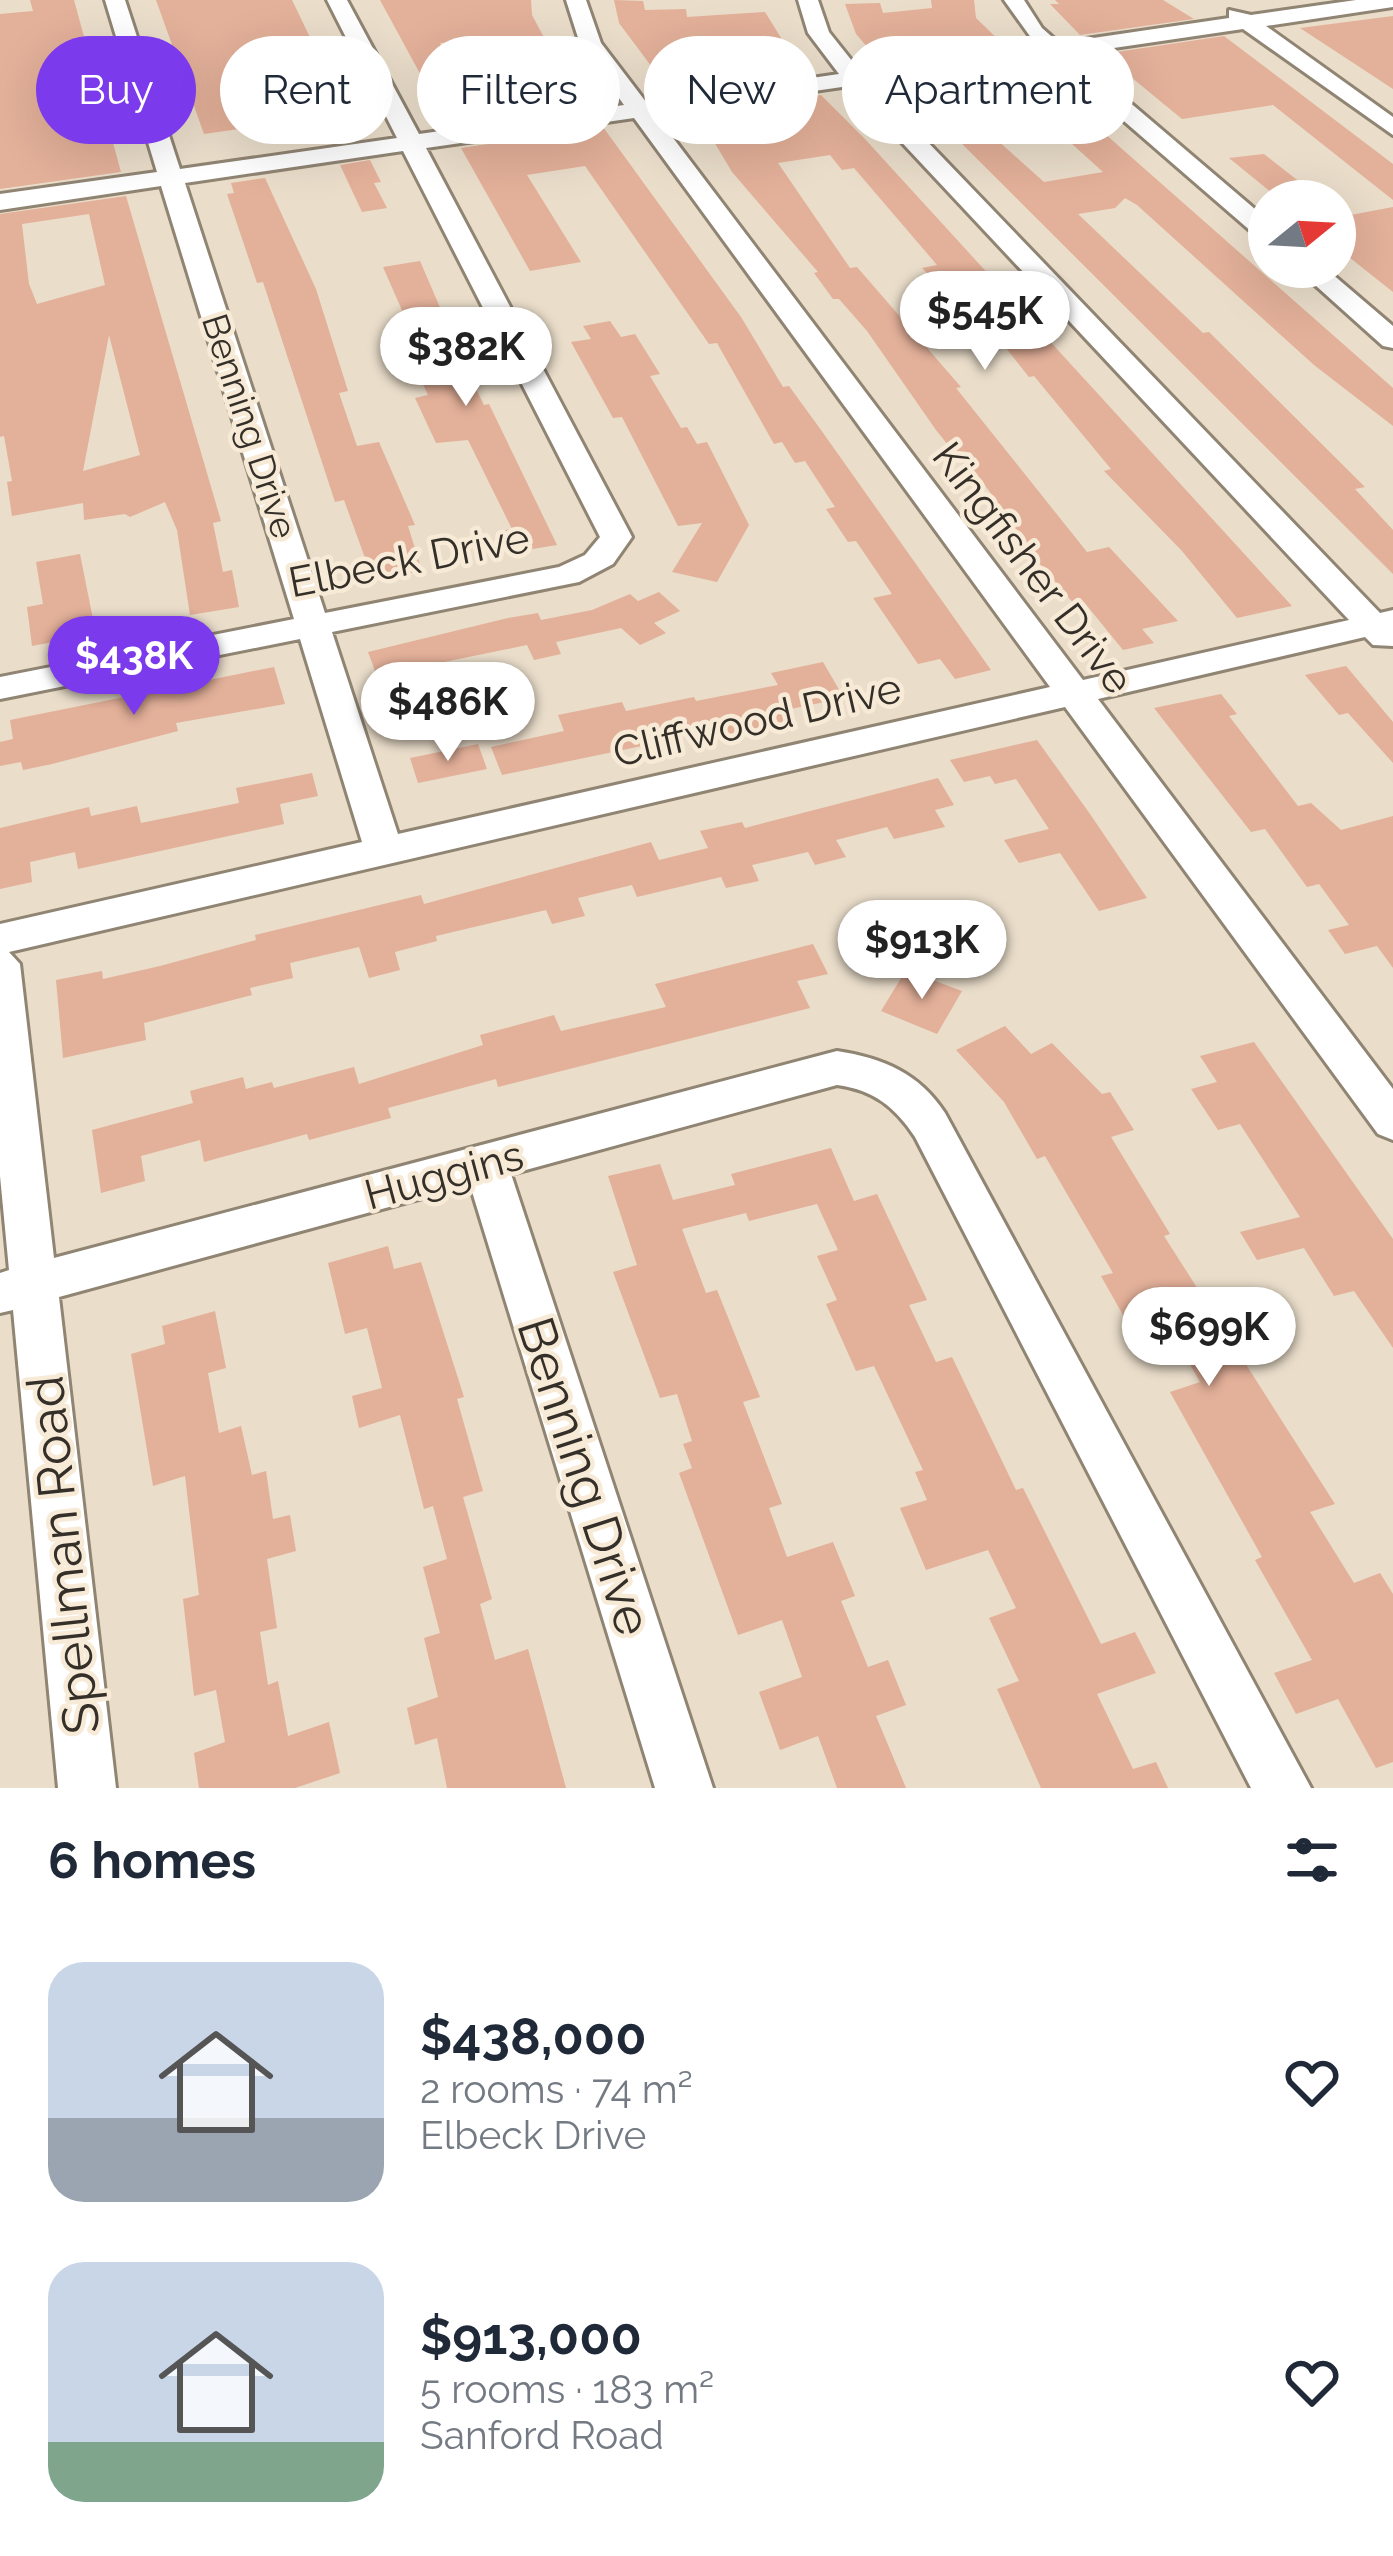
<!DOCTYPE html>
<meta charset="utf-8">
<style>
:root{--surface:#fff;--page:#f2f2f3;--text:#1f2937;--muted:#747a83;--accent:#7c3aed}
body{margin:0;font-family:Raleway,sans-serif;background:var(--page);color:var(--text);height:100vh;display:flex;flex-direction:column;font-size:45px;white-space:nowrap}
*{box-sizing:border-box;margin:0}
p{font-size:39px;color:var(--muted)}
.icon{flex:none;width:66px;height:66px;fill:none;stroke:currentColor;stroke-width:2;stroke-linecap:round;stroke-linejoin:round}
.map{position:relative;height:1788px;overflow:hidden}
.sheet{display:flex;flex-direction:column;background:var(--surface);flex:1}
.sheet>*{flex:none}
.guide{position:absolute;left:36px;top:36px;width:1323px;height:108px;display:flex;gap:24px}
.needle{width:78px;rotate:72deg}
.fabs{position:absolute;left:1248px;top:180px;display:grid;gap:24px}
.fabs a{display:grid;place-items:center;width:108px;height:108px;border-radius:50%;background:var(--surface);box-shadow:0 12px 48px #0002;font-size:60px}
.price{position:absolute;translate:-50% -102px;padding:0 27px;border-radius:42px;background:#fff;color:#222;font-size:39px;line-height:78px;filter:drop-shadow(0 3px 6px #0008)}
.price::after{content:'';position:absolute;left:50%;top:72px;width:36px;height:27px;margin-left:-18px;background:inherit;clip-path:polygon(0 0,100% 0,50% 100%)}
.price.selected{background:var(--accent);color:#fff}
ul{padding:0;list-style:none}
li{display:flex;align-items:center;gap:36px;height:300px;padding:0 48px}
li span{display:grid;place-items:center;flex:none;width:336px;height:240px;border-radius:36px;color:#555}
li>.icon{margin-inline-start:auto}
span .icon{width:144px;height:144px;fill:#fffc;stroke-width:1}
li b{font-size:51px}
h2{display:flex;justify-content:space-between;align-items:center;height:144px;padding:0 48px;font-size:51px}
.chip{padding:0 42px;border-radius:54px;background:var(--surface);box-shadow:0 12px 48px #0002;font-size:42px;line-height:108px}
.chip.selected{background:var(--accent);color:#fff}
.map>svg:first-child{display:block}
.building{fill:#e3b099;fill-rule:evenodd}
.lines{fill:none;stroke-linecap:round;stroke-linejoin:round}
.minor-casing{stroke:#908473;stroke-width:6}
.minor{fill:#fff;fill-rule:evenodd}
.labels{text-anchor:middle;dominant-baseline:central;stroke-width:9;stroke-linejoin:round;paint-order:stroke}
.far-street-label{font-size:36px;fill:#342f28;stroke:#f7ead7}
.street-label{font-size:42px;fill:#342f28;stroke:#f7ead7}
.near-street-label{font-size:51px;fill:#342f28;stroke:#f7ead7}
</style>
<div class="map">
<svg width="1393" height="1788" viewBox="0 0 1393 1788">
<rect width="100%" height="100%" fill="#eaddca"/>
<!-- building -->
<path class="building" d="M30 0H74L121 172 0 189V14L33 11Z
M156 0H292L359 139 303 144 288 109 242 116 246 128 204 134Z
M380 0H531L532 15 548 45 590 105 448 125ZM495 38H497L542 102 481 110 440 43Z
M614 0 643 1 645 10 686 9 687 17 765 12 804 75 680 93 674 85 666 86 619 23Z
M931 0H974L976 18 1005 46 881 63 856 34 845 4 880 3 883 13 932 8Z
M1055 0H1163L1194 19 1080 35 1050 4H1059Z
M1393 16V89L1300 28Z
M1224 36 1393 164V200L1273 105 1182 119 1103 54Z
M1027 65 1393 388V426L1314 365 1137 205 1125 198 1115 208 1078 214 1203 333 1209 332 1365 487 1355 489 1393 530V574L901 83ZM1039 114 1103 172 1044 182 978 123Z
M821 95 864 138 1292 606 1237 618 1182 551 1104 471 1111 469 1034 376 1029 377 1002 343 996 344 922 268 937 265 854 168 842 170 830 155 778 163 850 268 857 267 961 387 956 388 1087 552 1109 547 1178 621 1142 629 1154 643 1123 650 1084 602 1074 604 1017 537 1021 536 977 474 972 475 936 430 867 331 839 299H833L814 273 818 272 732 172 697 113Z
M603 127 741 317 783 387 789 386 821 430 991 670 955 679 940 659 918 664 873 598 892 594 856 541 848 542 826 509 835 507 805 461 795 463 782 442 774 444 717 343 709 344 585 166 527 175 581 262 530 271 461 148Z
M1264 154 1324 201H1282L1229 158Z
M370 160 381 182 374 183 387 208 362 212 340 165Z
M265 178 316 289 348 391 339 393 357 446 379 442 415 525 408 526 422 571 373 580 344 500 335 502 263 282 257 283 227 194 234 193 231 183Z
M126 196 221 521 213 523 223 572 232 570 239 607 190 615 177 530 165 502 130 517 125 514 84 520 83 503 12 516 7 482 12 481 4 436 0 437V214ZM89 214 105 285 37 304 29 284 22 224ZM109 335 140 455 83 471Z
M1393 207V292L1335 246V218Z
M420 261 470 377 484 405 489 404 557 545 508 553 499 531 512 529 468 440 436 443 415 398 428 395 422 382 433 381 383 267Z
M610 321 621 337 635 334 660 374 650 376 681 428 687 427 697 444 707 442 749 525 717 582 672 572 702 523 678 526 622 417 613 418 571 342 591 339 583 326Z
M80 554 96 634 32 646 27 607 43 604 36 562Z
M659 592 680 611 654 623 666 633 640 645 621 628 556 642 561 654 534 660 527 645 444 662 448 672 409 680 413 691 385 698 368 652 508 618 538 613 541 620 592 610 630 594 638 601Z
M823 662 844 698 781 711 787 722 725 735 721 726 687 733 683 725 636 734 642 746 502 775 491 747 564 731 558 715 622 702 626 711 694 697 696 701 778 685 771 673Z
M1346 666 1393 722V763L1348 713 1339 715 1305 675Z
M274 667 285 704 176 723 178 731 52 764 23 770 21 762 0 766V742L13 739 10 720Z
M1221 694 1237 714 1229 716 1298 806 1311 803 1341 830 1393 816V968L1377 946 1345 954 1328 930 1349 925 1319 884 1307 887 1265 829 1251 832 1154 708Z
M1037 740 1090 814 1147 898 1099 911 1060 853 1019 863 1004 840 1049 829 1016 779 995 784 990 776 964 782 950 760Z
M478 744 487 769 418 783 410 758Z
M312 773 318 796 280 804 284 824 78 869 75 852 30 862 32 882 0 889V828L89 807 91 816 137 806 141 823 239 803 236 788Z
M938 778 954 805 935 810 945 827 894 839 887 827 836 840 846 857 815 865 808 852 752 865 759 881 726 888 721 877 637 897 632 885 578 898 585 916 552 924 546 910 436 936 437 941 395 952 400 970 369 978 359 947 290 963 293 978 250 988 252 995 144 1023 146 1040 63 1058 56 980 102 971 103 979 160 966 256 940 255 935 421 895 424 904 651 842 659 860 708 848 700 831 742 822 745 828Z
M813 944 828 974 797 981 810 1008 498 1087 496 1079 388 1108 391 1118 309 1140 307 1134 204 1162 200 1140 141 1156 145 1181 101 1193 92 1130 193 1103 190 1091 243 1077 246 1089 272 1082 274 1088 354 1067 359 1084 483 1045 480 1035 554 1015 561 1031 666 1007 655 984Z
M906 970 962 991 937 1034 881 1011Z
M1005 1026 1031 1054 1052 1043 1102 1094 1110 1092 1134 1130 1111 1137 1170 1234 1164 1236 1335 1504 1310 1512 1354 1583 1380 1573 1393 1594V1762L1376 1768 1338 1699 1296 1714 1274 1673 1312 1660 1255 1560 1262 1557 1170 1392 1200 1382 1174 1337 1141 1347 1101 1276 1113 1273 1045 1156 1037 1159 1004 1102 956 1050Z
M1254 1042 1393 1239V1348L1354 1291 1334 1296 1304 1248 1257 1260 1240 1232 1300 1217 1240 1124 1218 1130 1191 1089 1217 1082 1200 1056Z
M831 1148 854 1201 877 1194 927 1300 909 1305 936 1362 952 1357 1016 1490 1023 1488 1101 1644 1135 1632 1156 1673 1097 1694 1133 1769 1156 1762 1168 1788H1041L997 1689 1019 1681 989 1618 1016 1608 988 1550 926 1570 900 1508 927 1500 915 1472 923 1470 874 1366 856 1371 826 1304 837 1300 817 1256 838 1250 817 1204 749 1221 746 1213 682 1229 706 1293 717 1290 760 1397 743 1402 782 1504 769 1508 787 1557 833 1542 855 1596 841 1601 868 1667 888 1660 906 1705 876 1716 906 1788H837L818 1736 780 1750 759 1692 802 1677 782 1620 738 1635 679 1473 692 1468 683 1444 692 1441 677 1394 660 1398 613 1272 637 1265 608 1176 660 1164 673 1200 735 1185 731 1174Z
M388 1246 394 1269 421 1262 464 1397 457 1399 483 1491 463 1497 492 1599 480 1604 495 1660 528 1649 566 1788H447L437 1738 415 1745 407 1708 438 1697 424 1638 440 1633 423 1567 447 1559 433 1506 424 1509 400 1415 359 1428 352 1396 382 1388 367 1328 345 1334 328 1263Z
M215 1311 226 1368 208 1373 219 1433 241 1426 252 1475 266 1471 273 1519 290 1515 296 1551 267 1559 277 1628 260 1632 268 1685 278 1681 288 1736 329 1722 340 1773 295 1788H199L194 1753 225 1742 216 1690 194 1696 183 1599 199 1595 185 1476 153 1486 131 1354 165 1344 162 1326Z"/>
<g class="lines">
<defs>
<path id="minor" d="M105 0H125L180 169 397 138 327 0H347L419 134 624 105 580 44 566 0H586L601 43 646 102 839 74 808 33 798 0H818L829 32 860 71 1037 46 1004 0H1024L1042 28 1059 43 1229 18V10L1251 15 1356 0H1393V7L1266 26 1393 117V135L1243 29 1073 54 1269 221V242L1260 239 1050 57 871 83 1380 613 1393 610V646L1373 645 1365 637 1098 699 1393 1089V1140L1378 1134 1065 707 9 952 20 964 54 1258 837 1051C883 1058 919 1073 945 1113L1311 1788H1251L915 1137C895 1107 874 1090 837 1085L511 1174 713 1788H655L470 1185 59 1297 116 1788H58L13 1310 0 1313V1273L9 1270 0 1176V924L362 842 300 639 0 699V677L294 619 161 186 0 210V194L157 172ZM849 86 1349 620 1083 680 655 114ZM634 118 1050 687 398 834 332 632 579 582 613 564 632 537 426 148ZM403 151 600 537 585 555 559 567 325 613 185 183Z
M1295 267H1324L1393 326V348L1383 346Z"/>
</defs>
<!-- minor casing -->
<use href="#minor" class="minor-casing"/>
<!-- minor -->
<use href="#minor" class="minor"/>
</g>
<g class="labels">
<!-- far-street labels -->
<g class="far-street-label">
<text transform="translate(250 426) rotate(72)">Benning Drive</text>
</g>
<!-- street labels -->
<g class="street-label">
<text transform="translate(409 560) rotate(-11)">Elbeck Drive</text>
<text transform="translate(1033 568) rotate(53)">Kingfisher Drive</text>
<text transform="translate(757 720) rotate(-13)">Cliffwood Drive</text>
<text transform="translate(444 1175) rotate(-15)">Huggins</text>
</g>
<!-- near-street labels -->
<g class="near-street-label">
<text transform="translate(585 1476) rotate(72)">Benning Drive</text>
<text transform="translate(63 1555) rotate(-96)">Spellman Road</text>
</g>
</g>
</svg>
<div class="fabs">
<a><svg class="needle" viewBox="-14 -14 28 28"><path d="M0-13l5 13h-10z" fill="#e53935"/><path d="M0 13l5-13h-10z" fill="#747a83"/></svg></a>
</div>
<b class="price" style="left:985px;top:373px">$545K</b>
<b class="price" style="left:466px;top:409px">$382K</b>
<b class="price selected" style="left:134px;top:718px">$438K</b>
<b class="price" style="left:448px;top:764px">$486K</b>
<b class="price" style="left:922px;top:1002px">$913K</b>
<b class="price" style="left:1209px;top:1389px">$699K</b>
<div class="guide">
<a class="chip selected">Buy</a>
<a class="chip">Rent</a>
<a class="chip">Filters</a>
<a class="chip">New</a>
<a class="chip">Apartment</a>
</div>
</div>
<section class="sheet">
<h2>6 homes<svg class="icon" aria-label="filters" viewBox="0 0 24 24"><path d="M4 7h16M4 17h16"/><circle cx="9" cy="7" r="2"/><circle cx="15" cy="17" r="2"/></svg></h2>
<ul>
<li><span style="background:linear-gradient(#c9d6e8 65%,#9aa5b1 0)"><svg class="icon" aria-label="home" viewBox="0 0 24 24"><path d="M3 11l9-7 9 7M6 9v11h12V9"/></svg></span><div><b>$438,000</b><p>2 rooms · 74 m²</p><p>Elbeck Drive</p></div><svg class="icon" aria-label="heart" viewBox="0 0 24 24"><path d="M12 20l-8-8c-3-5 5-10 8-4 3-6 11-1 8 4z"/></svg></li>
<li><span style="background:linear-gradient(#c9d6e8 75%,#7fa58c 0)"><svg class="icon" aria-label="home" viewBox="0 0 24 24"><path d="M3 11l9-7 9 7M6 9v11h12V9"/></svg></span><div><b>$913,000</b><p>5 rooms · 183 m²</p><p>Sanford Road</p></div><svg class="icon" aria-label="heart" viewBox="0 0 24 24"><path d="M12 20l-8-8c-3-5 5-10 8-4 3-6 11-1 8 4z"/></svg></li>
</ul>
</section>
